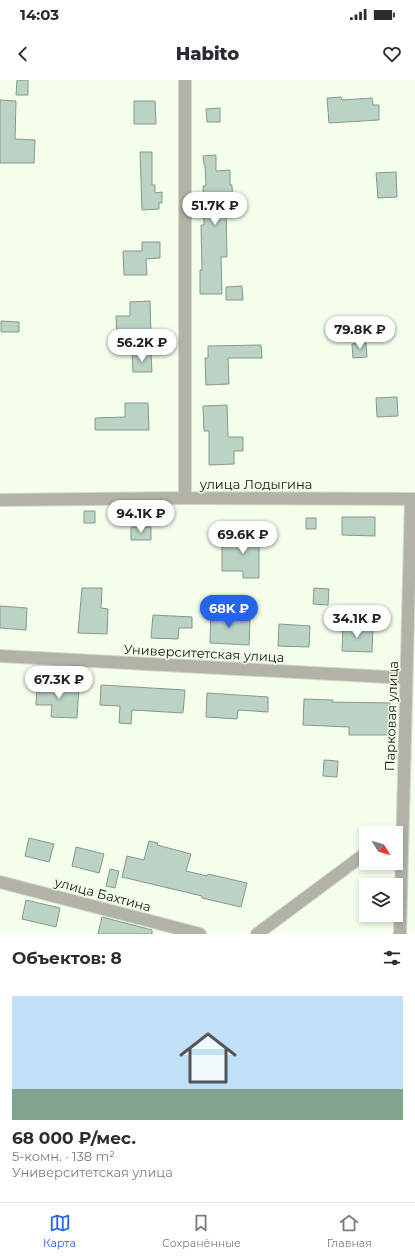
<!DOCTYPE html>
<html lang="ru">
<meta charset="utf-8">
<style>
:root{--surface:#fff;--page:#f2f2f3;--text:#2b2b33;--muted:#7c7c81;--line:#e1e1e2;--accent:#2563eb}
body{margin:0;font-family:Montserrat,sans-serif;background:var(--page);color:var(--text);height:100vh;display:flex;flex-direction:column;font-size:15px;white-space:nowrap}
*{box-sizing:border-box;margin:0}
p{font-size:13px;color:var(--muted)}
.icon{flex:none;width:22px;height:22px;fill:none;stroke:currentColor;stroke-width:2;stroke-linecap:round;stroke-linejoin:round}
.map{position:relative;height:854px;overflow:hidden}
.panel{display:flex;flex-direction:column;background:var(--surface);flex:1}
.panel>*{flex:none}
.needle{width:26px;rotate:127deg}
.controls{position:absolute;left:359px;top:746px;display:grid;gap:8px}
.controls a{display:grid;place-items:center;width:44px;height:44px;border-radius:0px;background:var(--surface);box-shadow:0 2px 6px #0003;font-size:20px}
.price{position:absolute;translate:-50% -34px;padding:0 9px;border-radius:14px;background:#fff;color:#222;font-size:13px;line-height:26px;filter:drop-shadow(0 1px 2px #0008)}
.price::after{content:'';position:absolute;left:50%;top:24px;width:12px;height:9px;margin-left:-6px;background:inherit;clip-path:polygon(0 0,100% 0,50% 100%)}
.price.current{background:var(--accent);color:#fff}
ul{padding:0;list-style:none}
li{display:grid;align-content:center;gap:8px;height:212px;padding:0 12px}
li+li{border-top:1px solid var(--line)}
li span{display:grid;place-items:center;height:124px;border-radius:0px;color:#555}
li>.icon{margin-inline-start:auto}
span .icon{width:72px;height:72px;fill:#fffc;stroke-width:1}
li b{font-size:17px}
h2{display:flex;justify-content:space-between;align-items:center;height:48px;padding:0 12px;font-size:17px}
.status{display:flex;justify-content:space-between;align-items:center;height:28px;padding:0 20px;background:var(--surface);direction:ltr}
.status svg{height:11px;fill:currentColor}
header{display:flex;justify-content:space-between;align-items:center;height:52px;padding:0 12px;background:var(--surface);font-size:18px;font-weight:800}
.dock{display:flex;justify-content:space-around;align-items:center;height:56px;border-top:1px solid var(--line);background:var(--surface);font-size:11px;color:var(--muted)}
.dock a{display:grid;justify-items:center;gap:2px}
.dock .current{color:var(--accent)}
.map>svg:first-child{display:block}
.building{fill:#bad3c4;stroke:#839a8c}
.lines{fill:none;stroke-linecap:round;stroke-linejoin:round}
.street-casing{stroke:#d0d9c8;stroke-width:14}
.street{stroke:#b3b2a7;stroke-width:12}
.labels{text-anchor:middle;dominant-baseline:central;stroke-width:3;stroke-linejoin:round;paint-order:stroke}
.street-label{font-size:13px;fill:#151911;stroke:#f4feeb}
</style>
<div class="status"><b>14:03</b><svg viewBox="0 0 49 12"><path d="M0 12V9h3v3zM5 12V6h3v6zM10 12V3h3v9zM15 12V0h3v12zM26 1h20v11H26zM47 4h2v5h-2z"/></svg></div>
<header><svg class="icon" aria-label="back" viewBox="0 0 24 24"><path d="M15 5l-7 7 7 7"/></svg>Habito<svg class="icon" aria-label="heart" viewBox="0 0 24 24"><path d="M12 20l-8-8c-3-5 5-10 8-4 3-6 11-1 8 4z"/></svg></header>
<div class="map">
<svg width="415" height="854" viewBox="0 0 415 854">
<rect width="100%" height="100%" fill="#f4feeb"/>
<!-- building -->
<path class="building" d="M17 0H28V15H16Z
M341 17 342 20 372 18 373 25H379V40L329 43 327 18Z
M0 20 16 21 15 59 35 60 34 83H0Z
M134 21H155L156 44H134Z
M220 28V42H207L206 29Z
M140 72H152V105H155V113L162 112V123H159V129L142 130Z
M216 75V91L230 90V105H232L233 131H226L227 177H221L222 214H200V190H202L201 145H204L203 106H206L205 85H204L203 76Z
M396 92 397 117 378 118 376 93Z
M142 162H160V178L146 179 147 195H124L123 171H142Z
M242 206 243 220H226V207Z
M150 221 151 255H117L116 236H130V222Z
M1 241 19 242V252H1Z
M366 263 367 277 353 278 352 264Z
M261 265 262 278H228L229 304 206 305 205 278H208V266Z
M132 274H151L152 292H133Z
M397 317 398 336 377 337 376 318Z
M125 323H148L149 350H95V338L125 337Z
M227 325 228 357H243V371H234V384L209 385V351H204L203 326Z
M84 431H95V443H84Z
M342 437H375V456L342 455Z
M306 438H316V449H306Z
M248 444H259V498H243V491H222V463H248Z
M131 447H151V460H131Z
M82 508H102L101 528 108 529 107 554 78 553Z
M314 508 329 509 328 525 313 524Z
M0 526 27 528 26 550 0 548Z
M211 531 234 532V539L250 540 249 565 210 563Z
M153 535 192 537V548H179L178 559 151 558Z
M279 544 310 546 309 567 278 566Z
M343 546 373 548 372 572 342 571Z
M37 604 79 606 77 638 51 637 52 625H36Z
M101 605 185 610 183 633 132 630 131 644 119 643 120 626 100 625Z
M207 613 268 617V632L238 630 237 639 206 637Z
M304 619 333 620 332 622 390 623 389 655H349V647L303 645Z
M324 680 338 681 337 697 323 696Z
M29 758 54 764 49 782 25 776Z
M149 761 158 763 157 765 191 774 186 791 207 796 208 794 247 803 241 827 202 818V816L122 797 127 776 144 780Z
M76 767 104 774 99 793 72 786Z
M110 789 119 791 115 808 106 806Z
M26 820 60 828 56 847 22 839Z
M102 837 152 850V854H98Z"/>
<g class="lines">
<defs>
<path id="street" d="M185 0V418
M0 420 185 418 415 419
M0 576 406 598
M0 802 200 854
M257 854 366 773
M400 854 411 419"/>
</defs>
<!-- street casing -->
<use href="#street" class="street-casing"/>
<!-- street -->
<use href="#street" class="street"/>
</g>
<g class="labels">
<!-- street labels -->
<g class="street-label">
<text x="256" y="404">улица Лодыгина</text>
<text transform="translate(204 573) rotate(3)">Университетская улица</text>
<text transform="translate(391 636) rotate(-88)">Парковая улица</text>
<text transform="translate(103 814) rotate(15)">улица Бахтина</text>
</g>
</g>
</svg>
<div class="controls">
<a><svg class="needle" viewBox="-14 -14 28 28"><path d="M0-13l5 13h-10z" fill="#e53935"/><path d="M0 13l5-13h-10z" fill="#7c7c81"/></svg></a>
<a><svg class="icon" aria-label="layers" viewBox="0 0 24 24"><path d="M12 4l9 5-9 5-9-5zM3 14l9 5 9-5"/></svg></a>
</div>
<b class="price" style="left:215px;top:146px">51.7K ₽</b>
<b class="price" style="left:360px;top:270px">79.8K ₽</b>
<b class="price" style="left:142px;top:283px">56.2K ₽</b>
<b class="price" style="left:141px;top:454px">94.1K ₽</b>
<b class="price" style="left:243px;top:475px">69.6K ₽</b>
<b class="price current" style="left:229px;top:549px">68K ₽</b>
<b class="price" style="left:357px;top:559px">34.1K ₽</b>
<b class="price" style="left:59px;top:620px">67.3K ₽</b>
</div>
<section class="panel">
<h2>Объектов: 8<svg class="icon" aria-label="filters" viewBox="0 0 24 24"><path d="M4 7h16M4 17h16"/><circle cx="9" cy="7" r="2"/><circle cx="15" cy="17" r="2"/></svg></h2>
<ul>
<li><span style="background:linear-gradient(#bfe0f5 75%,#7fa58c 0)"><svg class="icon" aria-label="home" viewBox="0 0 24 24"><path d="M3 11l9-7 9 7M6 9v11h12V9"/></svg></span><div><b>68 000 ₽/мес.</b><p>5-комн. · 138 m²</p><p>Университетская улица</p></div></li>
</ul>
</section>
<nav class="dock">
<a class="current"><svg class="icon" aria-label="map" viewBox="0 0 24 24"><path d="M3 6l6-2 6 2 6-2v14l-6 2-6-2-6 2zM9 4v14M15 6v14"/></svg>Карта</a>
<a><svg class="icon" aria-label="saved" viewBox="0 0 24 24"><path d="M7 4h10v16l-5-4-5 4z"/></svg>Сохранённые</a>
<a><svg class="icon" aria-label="home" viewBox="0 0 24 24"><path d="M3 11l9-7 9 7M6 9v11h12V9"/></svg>Главная</a>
</nav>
